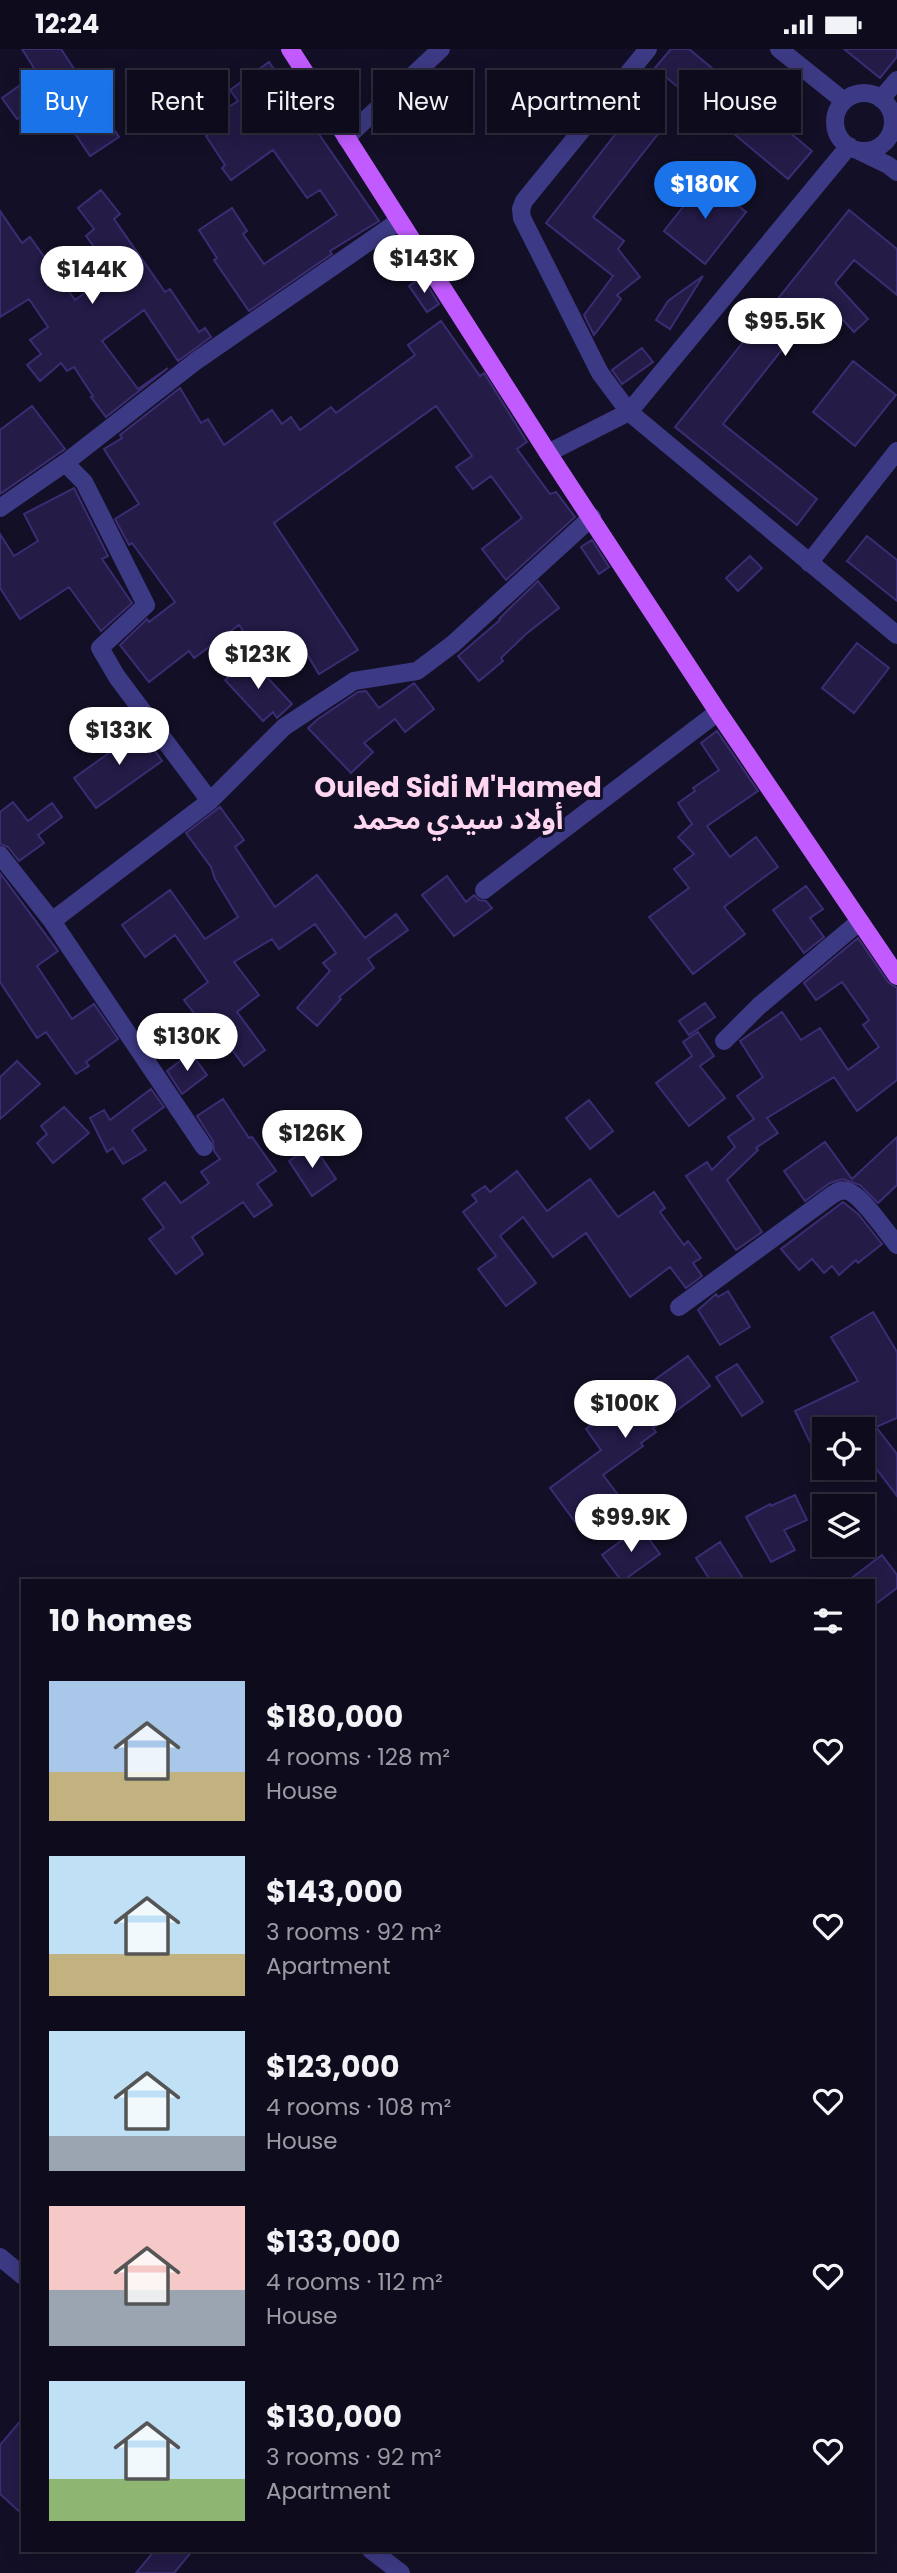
<!DOCTYPE html>
<meta charset="utf-8">
<style>
:root{--surface:#0e0b1c;--page:#1c1929;--text:#f1f3f6;--muted:#9b9ba3;--line:#2e2b3b;--accent:#1a73e8}
body{margin:0;font-family:Poppins,"Noto Sans Arabic",sans-serif;background:var(--page);color:var(--text);height:100vh;display:flex;flex-direction:column;font-size:26px;white-space:nowrap}
*{box-sizing:border-box;margin:0}
p{font-size:23px;color:var(--muted)}
.icon{flex:none;width:38px;height:38px;fill:none;stroke:currentColor;stroke-width:2;stroke-linecap:round;stroke-linejoin:round}
.map{position:relative;flex:1;overflow:hidden}
.drawer{position:absolute;left:21px;top:1530px;width:854px;height:973px;display:flex;flex-direction:column;background:var(--surface);border-radius:0px;box-shadow:0 4px 18px #0003,0 0 0 2px var(--line)}
.drawer>*{flex:none}
.hud{position:absolute;left:21px;top:21px;width:856px;height:63px;display:flex;gap:14px}
.fabs{position:absolute;left:812px;top:1368px;display:grid;gap:14px}
.fabs a{display:grid;place-items:center;width:63px;height:63px;border-radius:0px;background:var(--surface);box-shadow:0 4px 18px #0003,0 0 0 2px var(--line);font-size:35px}
.price{position:absolute;translate:-50% -60px;padding:0 16px;border-radius:24px;background:#fff;color:#222;font-size:23px;line-height:46px;filter:drop-shadow(0 2px 4px #0008)}
.price::after{content:'';position:absolute;left:50%;top:42px;width:21px;height:16px;margin-left:-10px;background:inherit;clip-path:polygon(0 0,100% 0,50% 100%)}
.price.active{background:var(--accent);color:#fff}
ul{padding:0;list-style:none}
li{display:flex;align-items:center;gap:21px;height:175px;padding:0 28px}
li span{display:grid;place-items:center;flex:none;width:196px;height:140px;border-radius:0px;color:#555}
li>.icon{margin-inline-start:auto}
span .icon{width:84px;height:84px;fill:#fffc;stroke-width:1}
li b{font-size:30px}
h2{display:flex;justify-content:space-between;align-items:center;height:84px;padding:0 28px;font-size:30px}
.chip{padding:0 24px;border-radius:0px;background:var(--surface);box-shadow:0 4px 18px #0003,0 0 0 2px var(--line);font-size:24px;line-height:63px}
.chip.active{background:var(--accent);color:#fff}
.status{display:flex;justify-content:space-between;align-items:center;height:49px;padding:0 35px;background:var(--surface);direction:ltr}
.status svg{height:19px;fill:currentColor}
.map>svg:first-child{display:block}
.building{fill:#241b47;stroke:#3b2d73;stroke-width:2}
.lines{fill:none;stroke-linecap:round;stroke-linejoin:round}
.minor{stroke:#3d3a85;stroke-width:18}
.major{stroke:#c25bff;stroke-width:18}
.labels{text-anchor:middle;dominant-baseline:central;stroke-width:6;stroke-linejoin:round;paint-order:stroke}
.quarter-label{font-size:28px;font-weight:bold;fill:#ffd6f0;stroke:#130f26}
</style>
<div class="status"><b>12:24</b><svg viewBox="0 0 49 12"><path d="M0 12V9h3v3zM5 12V6h3v6zM10 12V3h3v9zM15 12V0h3v12zM26 1h20v11H26zM47 4h2v5h-2z"/></svg></div>
<div class="map">
<svg width="897" height="2524" viewBox="0 0 897 2524">
<rect width="100%" height="100%" fill="#130f26"/>
<!-- building -->
<path class="building" d="M22 0H61L80 29 53 47 52 45 17 70 2 49 37 24Z
M671 0H689L812 102 788 130 655 19Z
M844 0H897V8L880 29Z
M269 13 379 172 330 202 332 205 249 262 214 211 217 209 199 181 232 159 247 182 243 185 264 215 337 166 320 141 307 149 273 101 231 131 222 119 225 116 206 87 220 78 213 68 238 52 230 41Z
M97 55 119 88 90 107 68 74Z
M632 64 658 85 593 168 624 192 618 200 640 228 617 246 621 250 594 286 584 266 613 227 546 174Z
M705 130 746 163 705 215 664 182Z
M101 141 120 165 114 170 165 243 170 240 199 283 205 279 211 288 178 312 144 261 102 292 138 340 168 319 106 368 91 348 93 347 74 318 67 322 61 314 40 332 27 316 41 305 30 291 48 278 29 250 0 268V162L22 194 30 188 75 251 113 223 86 187 94 180 78 159Z
M849 161 897 200V246L854 211 835 234 868 270 854 283 823 249 723 375 817 450 797 476 675 378Z
M703 227 670 280 656 271 668 252Z
M422 228 439 255 427 263 409 237Z
M441 272 480 327 484 324 527 393 517 400 550 445 556 443 575 468 506 531 482 500 522 469 491 427 473 440 456 418 472 407 436 357 274 474 358 601 319 625 297 589 262 611 239 576 194 609 189 602 149 633 120 596 147 570 149 573 175 553 132 494 129 496 115 470 139 455 104 400 122 389 120 386 180 339 201 374 208 370 224 396 272 361 282 375 291 368 300 381 331 358 336 364 415 306 408 296Z
M642 299 653 313 622 335 612 321Z
M853 312 896 346 855 397 813 363Z
M32 357 65 400 0 445V381Z
M74 439 108 507 102 510 132 554 101 582 69 538 20 570 0 539V485L14 507 38 492 24 465Z
M867 487 897 511V552L847 512Z
M592 491 609 518 599 525 581 498Z
M750 507 762 519 738 542 726 529Z
M538 532 559 559 526 585 501 609 503 612 479 632 458 607 500 571 499 570 510 559Z
M857 594 889 619 854 664 822 639Z
M250 610 292 655 277 669 273 663 263 672 225 631Z
M414 634 434 660 405 683 395 670 364 694 373 703 351 724 308 679 318 670 358 643 366 642 379 659Z
M134 672 162 712 96 759 74 729 127 691 120 682Z
M717 682 758 742 707 777 730 808 756 788 778 818 724 858 745 885 693 925 649 868 689 839 674 820 694 805 678 788 692 775 678 754 695 742 693 739 719 721 701 694Z
M13 753 28 772 52 754 62 768 38 786 44 794 19 812 8 798 0 795V763Z
M220 758 244 791 235 798 275 858 317 826 365 889 396 865 408 881 368 910 374 919 339 948 341 950 317 977 297 959 330 922 323 914 336 904 315 875 279 900 272 890 234 913 259 946 237 963 265 1001 244 1017 216 979 209 984 184 951 208 933 175 886 145 908 122 876 170 841 205 890 238 868 215 830 211 818 186 784Z
M0 824 58 902 37 917 72 970 94 955 118 990 86 1013 89 1017 76 1025 46 983 37 989 0 933Z
M447 827 466 853 474 846 479 851 486 852 492 859 454 887 422 846Z
M806 837 823 860 810 869 824 888 804 904 773 861Z
M858 889 888 933 897 939V1031L857 1062 834 1028 767 1069 778 1084 756 1099 758 1101 727 1131 762 1183 736 1201 686 1127 707 1113 712 1121 735 1098 728 1088 754 1070 737 1047 763 1028 740 992 782 963 801 991 820 979 848 1021 879 998 863 976 869 971 842 933 816 951 804 934Z
M705 954 715 968 689 986 679 972Z
M698 983 714 1007 700 1017 725 1049 689 1077 656 1034 692 1007 683 993Z
M191 1004 207 1026 182 1045 167 1022Z
M17 1012 40 1035 0 1070V1028Z
M151 1040 164 1058 132 1081 146 1101 123 1115 113 1099 107 1103 90 1069 104 1061 110 1071Z
M223 1050 249 1089 252 1088 276 1122 257 1135 272 1156 254 1168 243 1153 192 1188 203 1205 176 1225 149 1190 164 1179 143 1150 165 1133 181 1154 209 1134 201 1123 220 1110 214 1102 213 1092 197 1067Z
M589 1051 613 1082 590 1100 566 1069Z
M64 1058 89 1084 53 1114 37 1094 47 1085 41 1077Z
M897 1088V1136L878 1154 860 1136 843 1130 830 1134 805 1152 784 1122 825 1093 852 1130Z
M313 1096 336 1130 312 1147 289 1112Z
M517 1122 547 1162 590 1130 618 1168 654 1143 665 1159 660 1163 684 1196 688 1192 701 1209 693 1214 702 1227 686 1239 670 1218 630 1248 586 1184 553 1208 523 1168 500 1187 536 1234 506 1257 478 1220 496 1207 463 1163 477 1152 472 1146 485 1137 490 1143Z
M843 1153 858 1165 882 1195 858 1214 856 1211 839 1226 832 1217 824 1224 812 1210 799 1221 781 1200Z
M728 1242 750 1278 720 1296 698 1261 716 1245 718 1248Z
M873 1263 897 1303V1369L876 1378 897 1405V1447L863 1402V1381H824V1422L795 1362 858 1332 831 1288Z
M688 1307 710 1337 653 1379 656 1383 641 1394 643 1397 603 1426 622 1451 581 1481 550 1439 601 1401 586 1380Z
M737 1315 763 1353 742 1367 716 1328Z
M795 1446 807 1471 784 1481 795 1501 771 1513 746 1468 770 1455 771 1457Z
M640 1478 660 1505 624 1531H621L602 1506Z
M720 1493 744 1531H710L696 1509Z
M882 1506 897 1526V1539L873 1557V1531H849Z
M23 2369V2466L0 2445V2396Z
M155 2501H193L174 2524H136Z"/>
<g class="lines">
<!-- minor -->
<path class="minor" d="M648 0 524 152 521 160 522 169 600 324 629 363 897 586
M779 0 844 52
M835 73a29 29 0 1 1 58 0a29 29 0 1 1-58 0Z
M881 50 897 31
M346 89 441 0
M859 102 888 116 897 123
M548 404 629 363 849 97
M65 414 84 433 146 556 100 599 117 628 210 752
M0 459 65 414 196 312 399 172
M809 514 897 402
M0 806 52 872 204 1098
M484 841 718 663
M52 872 210 752 284 678 354 632 417 622 453 595 592 468
M724 992 759 957 859 873
M679 1258 832 1146C837 1143 841 1140 847 1142 861 1145 887 1184 897 1196
M0 2208 23 2227
M371 2501 401 2524"/>
<!-- major -->
<path class="major" d="M290 0 548 404 718 663 897 927"/>
</g>
<g class="labels">
<!-- quarter labels -->
<g class="quarter-label">
<text x="458" y="738">Ouled Sidi M'Hamed<tspan x="458" dy="32">أولاد سيدي محمد</tspan></text>
</g>
</g>
</svg>
<div class="fabs">
<a><svg class="icon" aria-label="locate" viewBox="0 0 24 24"><circle cx="12" cy="12" r="6"/><path d="M12 2v4M12 18v4M2 12h4M18 12h4"/></svg></a>
<a><svg class="icon" aria-label="layers" viewBox="0 0 24 24"><path d="M12 4l9 5-9 5-9-5zM3 14l9 5 9-5"/></svg></a>
</div>
<b class="price active" style="left:705px;top:172px">$180K</b>
<b class="price" style="left:424px;top:246px">$143K</b>
<b class="price" style="left:92px;top:257px">$144K</b>
<b class="price" style="left:785px;top:309px">$95.5K</b>
<b class="price" style="left:258px;top:642px">$123K</b>
<b class="price" style="left:119px;top:718px">$133K</b>
<b class="price" style="left:187px;top:1024px">$130K</b>
<b class="price" style="left:312px;top:1121px">$126K</b>
<b class="price" style="left:625px;top:1391px">$100K</b>
<b class="price" style="left:631px;top:1505px">$99.9K</b>
<div class="hud">
<a class="chip active">Buy</a>
<a class="chip">Rent</a>
<a class="chip">Filters</a>
<a class="chip">New</a>
<a class="chip">Apartment</a>
<a class="chip">House</a>
</div>
<section class="drawer">
<h2>10 homes<svg class="icon" aria-label="filters" viewBox="0 0 24 24"><path d="M4 7h16M4 17h16"/><circle cx="9" cy="7" r="2"/><circle cx="15" cy="17" r="2"/></svg></h2>
<ul>
<li><span style="background:linear-gradient(#a9c7e8 65%,#c2b280 0)"><svg class="icon" aria-label="home" viewBox="0 0 24 24"><path d="M3 11l9-7 9 7M6 9v11h12V9"/></svg></span><div><b>$180,000</b><p>4 rooms · 128 m²</p><p>House</p></div><svg class="icon" aria-label="heart" viewBox="0 0 24 24"><path d="M12 20l-8-8c-3-5 5-10 8-4 3-6 11-1 8 4z"/></svg></li>
<li><span style="background:linear-gradient(#bfe0f5 70%,#c2b280 0)"><svg class="icon" aria-label="home" viewBox="0 0 24 24"><path d="M3 11l9-7 9 7M6 9v11h12V9"/></svg></span><div><b>$143,000</b><p>3 rooms · 92 m²</p><p>Apartment</p></div><svg class="icon" aria-label="heart" viewBox="0 0 24 24"><path d="M12 20l-8-8c-3-5 5-10 8-4 3-6 11-1 8 4z"/></svg></li>
<li><span style="background:linear-gradient(#bfe0f5 75%,#9aa5b1 0)"><svg class="icon" aria-label="home" viewBox="0 0 24 24"><path d="M3 11l9-7 9 7M6 9v11h12V9"/></svg></span><div><b>$123,000</b><p>4 rooms · 108 m²</p><p>House</p></div><svg class="icon" aria-label="heart" viewBox="0 0 24 24"><path d="M12 20l-8-8c-3-5 5-10 8-4 3-6 11-1 8 4z"/></svg></li>
<li><span style="background:linear-gradient(#f6c9c9 60%,#9aa5b1 0)"><svg class="icon" aria-label="home" viewBox="0 0 24 24"><path d="M3 11l9-7 9 7M6 9v11h12V9"/></svg></span><div><b>$133,000</b><p>4 rooms · 112 m²</p><p>House</p></div><svg class="icon" aria-label="heart" viewBox="0 0 24 24"><path d="M12 20l-8-8c-3-5 5-10 8-4 3-6 11-1 8 4z"/></svg></li>
<li><span style="background:linear-gradient(#bfe0f5 70%,#8fb573 0)"><svg class="icon" aria-label="home" viewBox="0 0 24 24"><path d="M3 11l9-7 9 7M6 9v11h12V9"/></svg></span><div><b>$130,000</b><p>3 rooms · 92 m²</p><p>Apartment</p></div><svg class="icon" aria-label="heart" viewBox="0 0 24 24"><path d="M12 20l-8-8c-3-5 5-10 8-4 3-6 11-1 8 4z"/></svg></li>
</ul>
</section>
</div>
